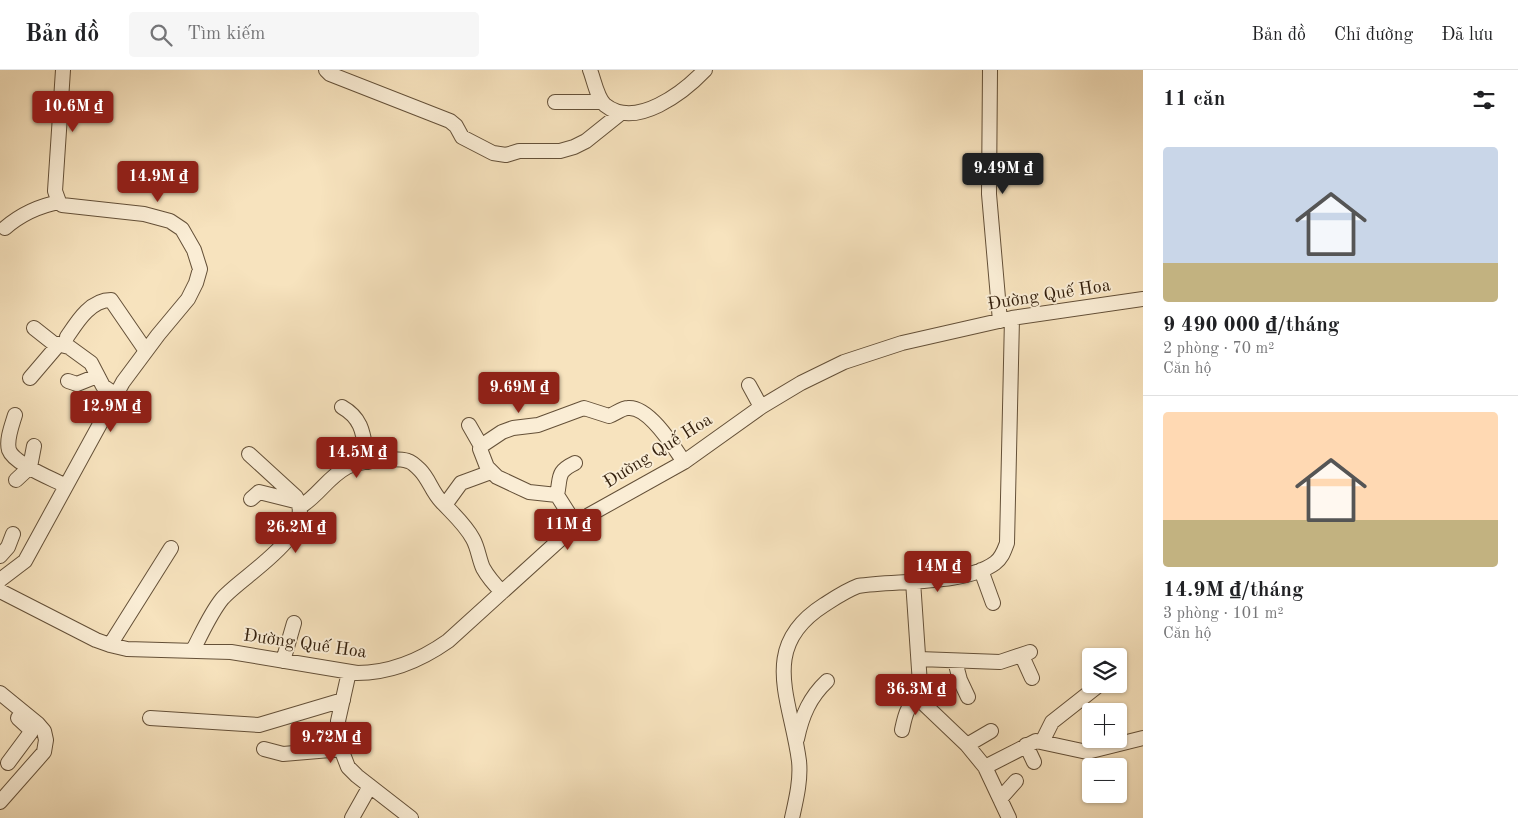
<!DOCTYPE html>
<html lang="vi">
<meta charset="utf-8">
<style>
:root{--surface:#fff;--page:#f6f6f6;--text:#202124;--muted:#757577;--line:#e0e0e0;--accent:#8f2418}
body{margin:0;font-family:"Old Standard TT",serif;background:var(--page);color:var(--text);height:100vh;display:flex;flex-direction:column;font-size:19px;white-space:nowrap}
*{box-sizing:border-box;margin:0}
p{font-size:16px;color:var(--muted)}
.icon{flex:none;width:28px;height:28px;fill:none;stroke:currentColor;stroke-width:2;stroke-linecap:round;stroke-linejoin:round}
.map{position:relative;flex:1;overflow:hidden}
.panel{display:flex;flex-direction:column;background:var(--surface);width:375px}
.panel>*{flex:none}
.tools{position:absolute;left:1082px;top:578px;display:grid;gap:10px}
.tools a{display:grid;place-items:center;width:45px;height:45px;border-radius:5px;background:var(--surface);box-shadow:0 1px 4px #0004;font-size:25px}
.price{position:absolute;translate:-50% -42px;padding:0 11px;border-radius:5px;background:var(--accent);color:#fff;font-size:16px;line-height:32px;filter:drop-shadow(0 1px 2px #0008)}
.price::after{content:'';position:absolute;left:50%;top:30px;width:15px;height:11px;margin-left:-8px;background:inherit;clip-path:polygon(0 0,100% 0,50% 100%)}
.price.active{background:#222;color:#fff}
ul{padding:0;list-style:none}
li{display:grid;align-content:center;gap:10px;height:265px;padding:0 20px}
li+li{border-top:1px solid var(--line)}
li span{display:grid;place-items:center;height:155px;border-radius:5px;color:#555}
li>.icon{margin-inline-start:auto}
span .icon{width:90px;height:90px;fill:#fffc;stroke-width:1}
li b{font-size:21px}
h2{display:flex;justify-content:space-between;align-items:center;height:60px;padding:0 20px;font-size:21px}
header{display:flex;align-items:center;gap:30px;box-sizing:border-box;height:70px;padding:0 25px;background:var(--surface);border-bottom:1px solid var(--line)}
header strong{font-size:24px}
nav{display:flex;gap:28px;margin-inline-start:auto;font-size:18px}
.search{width:350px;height:45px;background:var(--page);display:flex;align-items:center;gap:12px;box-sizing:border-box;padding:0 18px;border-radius:5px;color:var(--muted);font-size:19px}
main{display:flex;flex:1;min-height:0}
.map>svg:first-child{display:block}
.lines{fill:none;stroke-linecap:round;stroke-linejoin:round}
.minor-casing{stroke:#645038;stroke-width:16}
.minor{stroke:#faedd5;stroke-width:14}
.labels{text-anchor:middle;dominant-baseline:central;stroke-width:4;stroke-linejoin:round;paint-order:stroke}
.street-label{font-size:18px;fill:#331f0c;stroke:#faedd5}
</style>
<header>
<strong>Bản đồ</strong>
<div class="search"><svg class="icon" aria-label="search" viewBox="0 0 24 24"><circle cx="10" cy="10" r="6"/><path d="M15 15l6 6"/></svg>Tìm kiếm</div>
<nav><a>Bản đồ</a><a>Chỉ đường</a><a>Đã lưu</a></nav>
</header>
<main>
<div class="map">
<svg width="1143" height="748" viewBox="0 0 1143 748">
<rect width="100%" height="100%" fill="#f7e3be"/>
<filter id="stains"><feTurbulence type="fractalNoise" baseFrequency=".004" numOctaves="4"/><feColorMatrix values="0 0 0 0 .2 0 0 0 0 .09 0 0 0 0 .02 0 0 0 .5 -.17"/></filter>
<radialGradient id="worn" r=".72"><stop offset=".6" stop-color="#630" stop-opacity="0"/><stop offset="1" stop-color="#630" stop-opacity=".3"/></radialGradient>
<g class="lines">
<defs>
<path id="minor" d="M326 0 330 4 450 51 456 56 462 67 493 83 506 85 519 81H560L574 77 586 71 621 43
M590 0C594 10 597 28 605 35 636 60 684 22 705 0
M990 0 989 124 1000 251
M555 32H602
M59 132 55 121 63 0
M34 258 53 273 69 277 91 293 103 316 116 325
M67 267C77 252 90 230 111 230L146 281
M30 308 59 274
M68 311 77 314 97 306
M749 315 761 337
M342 337C365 350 363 368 368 392
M15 345C12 355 6 370 9 380 14 394 53 409 66 416
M469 355 481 376
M16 410 30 397 34 376
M557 425C561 407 556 402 575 393
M251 429 259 422 299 432
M445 435 461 413 491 402
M301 436C318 426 328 407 347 397 359 391 395 387 408 391 412 392 417 397 420 400 429 409 432 422 441 431 453 444 465 454 473 469 478 478 479 489 483 498 488 507 495 515 502 522
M576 455 557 425 529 422 497 407 487 397 480 379 481 376 502 362 513 358 538 355 584 338 609 346C615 344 622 338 628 338 649 336 674 377 684 392
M0 486 8 477 13 464
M981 500 993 533
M0 510 25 491 123 312 158 265 188 229 196 213 200 199 194 180 182 159 170 151 144 144 62 135 59 132C39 136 20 145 5 158
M913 511 921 629 924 634 967 675 985 697 1009 748
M0 521 96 570 110 575 127 579 231 582 357 603C391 603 421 590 448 571L576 455 589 445 684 392 761 337 801 313 844 292 902 273 1012 248 1143 229
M110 575 171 478
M193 580C202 563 210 544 222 529 241 506 318 465 296 427L249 384
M1022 586 1032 608
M919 589 1000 592 1030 582
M283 591 294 553
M955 591 960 610 968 627
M349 602 338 651 343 684 348 697 357 706 411 748
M0 623 38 654 44 661 46 670 44 682 0 732
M150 648 259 655 343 630
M902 660C905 646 907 633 921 629
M797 669C802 645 810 627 827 611
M1042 672 1052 652 1099 615
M967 675 991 661
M1026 675 1034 692
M264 679 283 684 342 679
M8 693 31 662 30 659 18 648
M985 697 1036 671 1087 682 1143 668
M1000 729 1016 711
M352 748 370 716
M792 748C796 730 801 710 799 691 791 629 758 577 824 535 835 528 845 521 858 516 895 510 965 515 995 493 1002 488 1004 481 1007 473L1012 248"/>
</defs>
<!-- minor casing -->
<use href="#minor" class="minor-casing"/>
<!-- minor -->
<use href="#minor" class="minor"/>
</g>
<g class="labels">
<!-- street labels -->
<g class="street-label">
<text transform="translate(1049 225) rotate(-9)">Đường Quế Hoa</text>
<text transform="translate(658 381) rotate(-32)">Đường Quế Hoa</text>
<text transform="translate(305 574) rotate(8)">Đường Quế Hoa</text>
</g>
</g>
<rect width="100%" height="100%" filter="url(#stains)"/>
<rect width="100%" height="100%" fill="url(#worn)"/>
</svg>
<div class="tools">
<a><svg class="icon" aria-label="layers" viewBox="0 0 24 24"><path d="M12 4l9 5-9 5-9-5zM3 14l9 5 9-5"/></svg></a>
<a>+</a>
<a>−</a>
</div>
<b class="price" style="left:73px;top:63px">10.6M ₫</b>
<b class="price active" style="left:1003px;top:125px">9.49M ₫</b>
<b class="price" style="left:158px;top:133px">14.9M ₫</b>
<b class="price" style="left:519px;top:344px">9.69M ₫</b>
<b class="price" style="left:111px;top:363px">12.9M ₫</b>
<b class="price" style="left:357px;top:409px">14.5M ₫</b>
<b class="price" style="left:568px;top:481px">11M ₫</b>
<b class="price" style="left:296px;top:484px">26.2M ₫</b>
<b class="price" style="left:938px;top:523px">14M ₫</b>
<b class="price" style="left:916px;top:646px">36.3M ₫</b>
<b class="price" style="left:331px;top:694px">9.72M ₫</b>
</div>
<section class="panel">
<h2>11 căn<svg class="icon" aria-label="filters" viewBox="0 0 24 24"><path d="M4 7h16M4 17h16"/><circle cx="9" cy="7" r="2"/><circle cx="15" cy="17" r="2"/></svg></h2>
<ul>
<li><span style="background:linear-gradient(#c9d6e8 75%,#c2b280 0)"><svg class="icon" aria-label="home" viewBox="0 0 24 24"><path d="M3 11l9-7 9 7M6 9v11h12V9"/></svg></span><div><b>9 490 000 ₫/tháng</b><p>2 phòng · 70 m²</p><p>Căn hộ</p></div></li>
<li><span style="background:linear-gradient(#ffd9b3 70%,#c2b280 0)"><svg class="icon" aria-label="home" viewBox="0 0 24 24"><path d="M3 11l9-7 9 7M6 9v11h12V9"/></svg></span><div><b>14.9M ₫/tháng</b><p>3 phòng · 101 m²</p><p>Căn hộ</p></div></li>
</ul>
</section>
</main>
